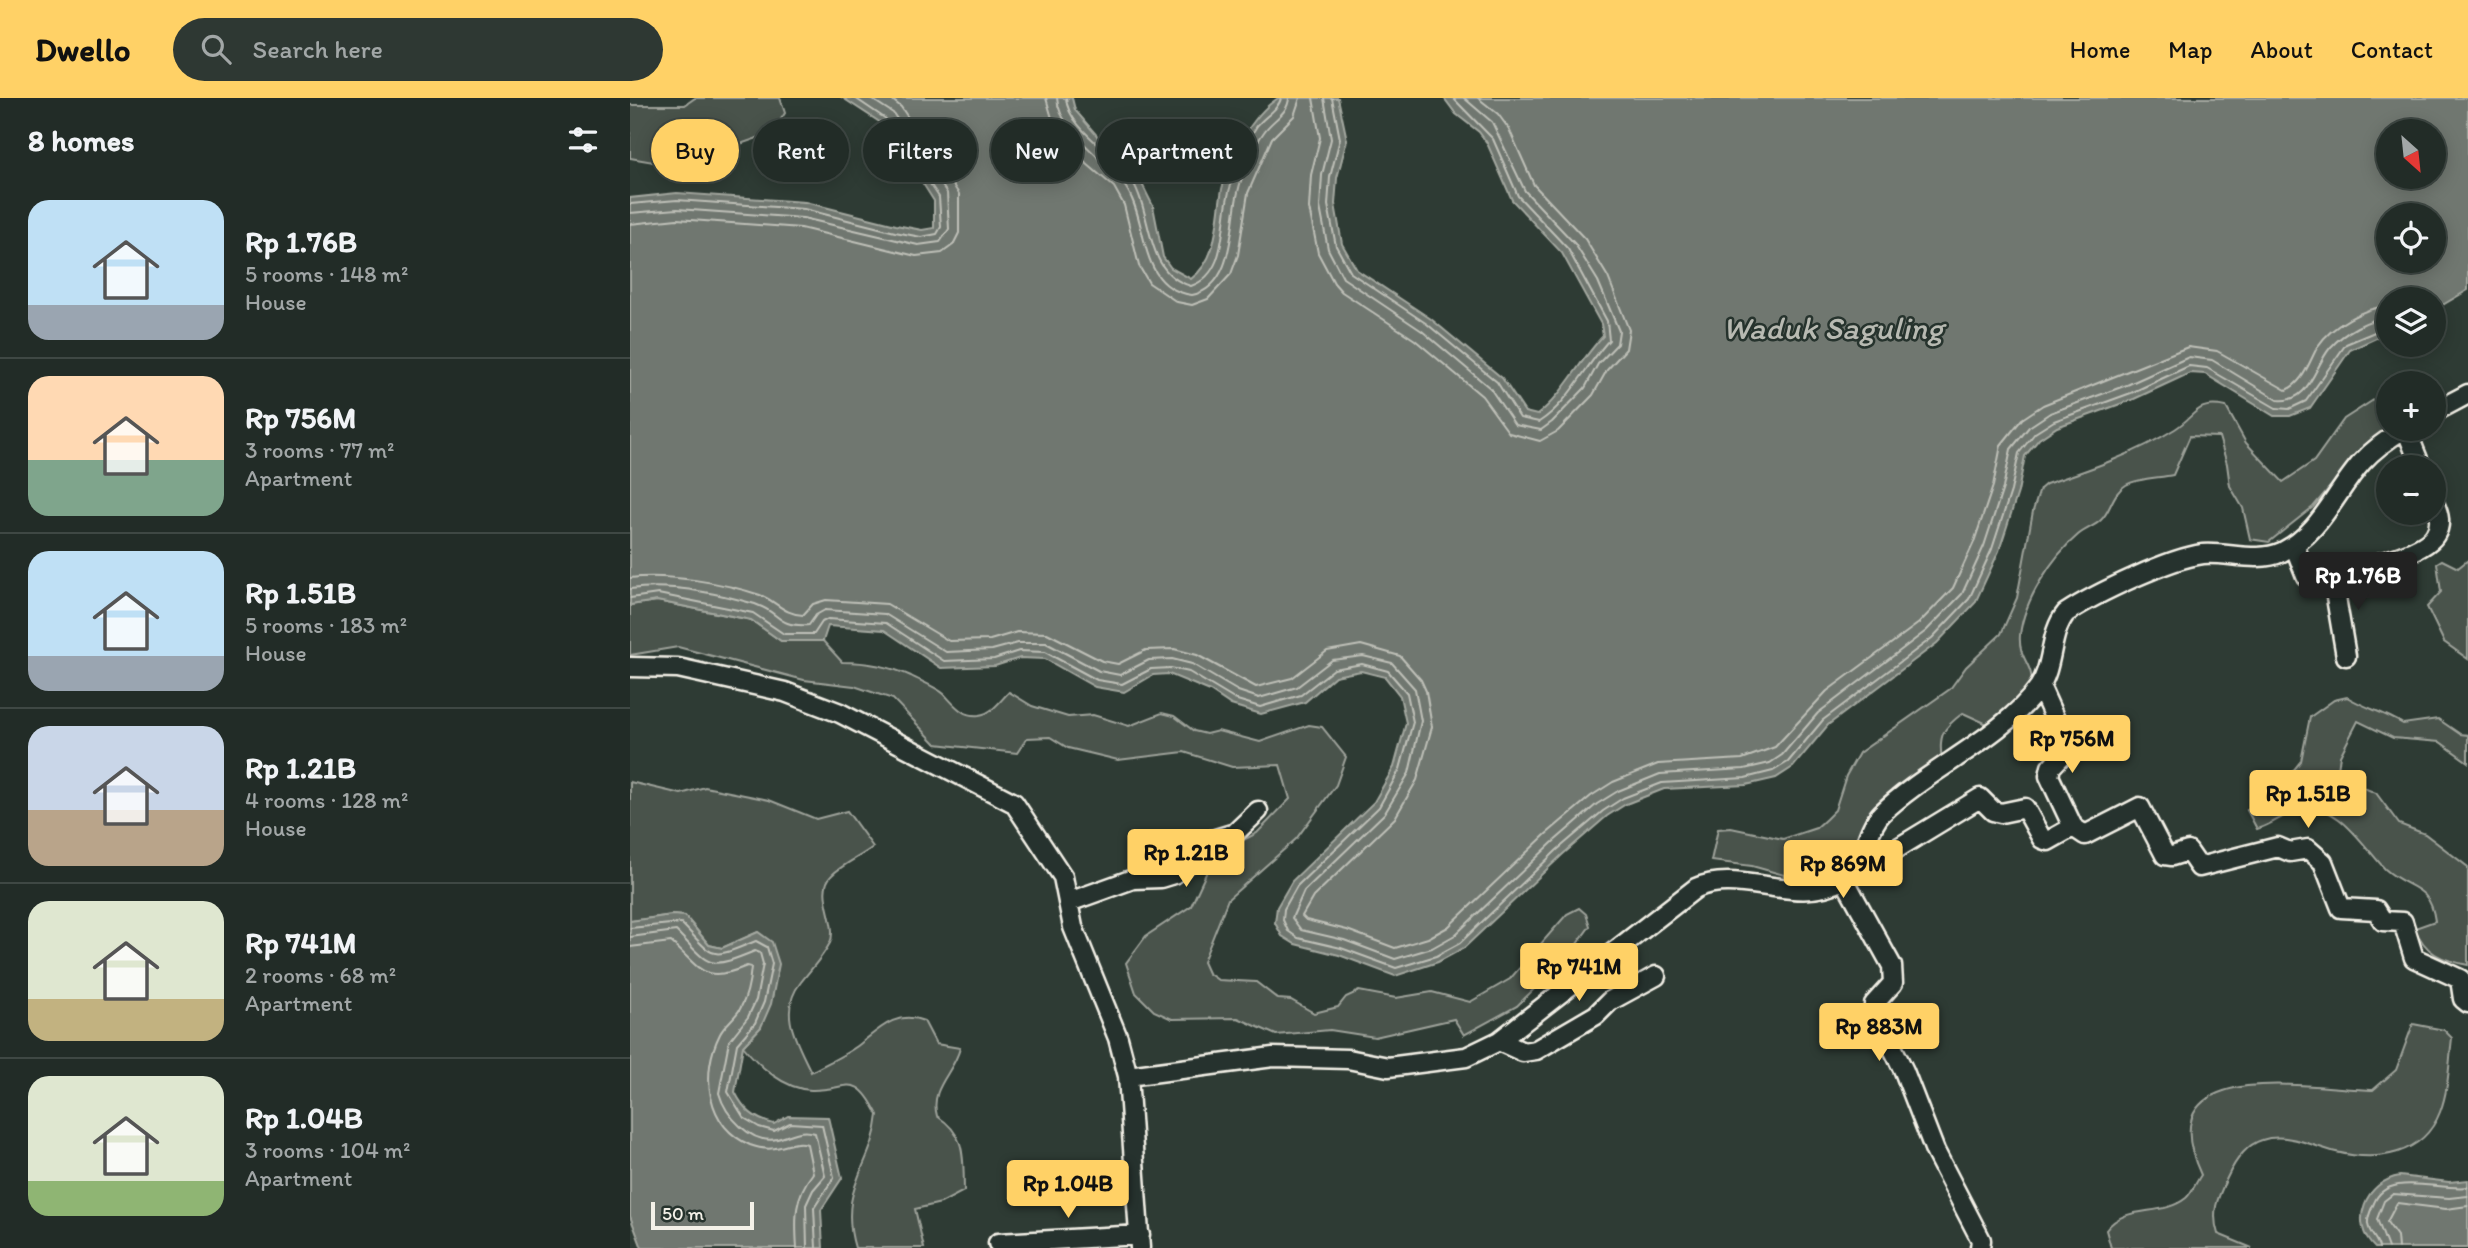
<!DOCTYPE html>
<meta charset="utf-8">
<style>
:root{--surface:#222c27;--page:#2e3833;--text:#f1f3f6;--muted:#a2a7a7;--line:#3f4844;--accent:#ffd166}
body{margin:0;font-family:Itim,sans-serif;background:var(--page);color:var(--text);height:100vh;display:flex;flex-direction:column;font-size:26px;white-space:nowrap}
*{box-sizing:border-box;margin:0}
p{font-size:23px;color:var(--muted)}
.icon{flex:none;width:38px;height:38px;fill:none;stroke:currentColor;stroke-width:2;stroke-linecap:round;stroke-linejoin:round}
.map{position:relative;flex:1;overflow:hidden}
.drawer{display:flex;flex-direction:column;background:var(--surface);width:630px}
.drawer>*{flex:none}
.guide{position:absolute;left:21px;top:21px;width:665px;height:63px;display:flex;gap:14px}
.needle{width:46px;rotate:153deg}
.buttons{position:absolute;left:1746px;top:21px;display:grid;gap:14px}
.buttons a{display:grid;place-items:center;width:70px;height:70px;border-radius:50%;background:var(--surface);box-shadow:0 4px 18px #0003,0 0 0 2px var(--line);font-size:35px}
.scale{position:absolute;left:21px;bottom:18px;width:103px;box-sizing:border-box;padding-left:7px;border:4px solid #f4f1e8;border-top:0;font-size:19px;line-height:24px;white-space:nowrap;color:#f4f1e8;-webkit-text-stroke:5px #26332d;paint-order:stroke}
.price{position:absolute;translate:-50% -60px;padding:0 16px;border-radius:7px;background:var(--accent);color:#111;font-size:23px;line-height:46px;filter:drop-shadow(0 2px 4px #0008)}
.price::after{content:'';position:absolute;left:50%;top:42px;width:21px;height:16px;margin-left:-10px;background:inherit;clip-path:polygon(0 0,100% 0,50% 100%)}
.price.active{background:#222;color:#fff}
ul{padding:0;list-style:none}
li{display:flex;align-items:center;gap:21px;height:175px;padding:0 28px}
li+li{border-top:2px solid var(--line)}
li span{display:grid;place-items:center;flex:none;width:196px;height:140px;border-radius:21px;color:#555}
li>.icon{margin-inline-start:auto}
span .icon{width:84px;height:84px;fill:#fffc;stroke-width:1}
li b{font-size:30px}
h2{display:flex;justify-content:space-between;align-items:center;height:84px;padding:0 28px;font-size:30px}
.chip{padding:0 24px;border-radius:32px;background:var(--surface);box-shadow:0 4px 18px #0003,0 0 0 2px var(--line);font-size:24px;line-height:63px}
.chip.active{background:var(--accent);color:#111}
header{display:flex;align-items:center;gap:42px;box-sizing:border-box;height:98px;padding:0 35px;background:var(--accent);color:#111}
header strong{font-size:33px}
nav{display:flex;gap:38px;margin-inline-start:auto;font-size:24px}
.search{width:490px;height:63px;background:var(--page);display:flex;align-items:center;gap:18px;box-sizing:border-box;padding:0 24px;border-radius:38px;color:var(--muted);font-size:26px}
main{display:flex;flex:1;min-height:0}
.map>svg:first-child{display:block}
.green{fill:#48524c;stroke:#9ea29a;stroke-width:2}
.water{fill:#6f7770;stroke:#a4a8a0;stroke-width:2;fill-rule:evenodd}
.lines{fill:none;stroke-linecap:round;stroke-linejoin:round}
.shore{stroke:#bfc0b8;stroke-width:2}
.minor-casing{stroke:#f4f1e8;stroke-width:23}
.minor{stroke:#26332d;stroke-width:18}
.labels{text-anchor:middle;dominant-baseline:central;stroke-width:5;stroke-linejoin:round;paint-order:stroke}
.water-label{font-size:32px;font-style:italic;fill:#b8bab2;stroke:#26332d}
</style>
<header>
<strong>Dwello</strong>
<div class="search"><svg class="icon" aria-label="search" viewBox="0 0 24 24"><circle cx="10" cy="10" r="6"/><path d="M15 15l6 6"/></svg>Search here</div>
<nav><a>Home</a><a>Map</a><a>About</a><a>Contact</a></nav>
</header>
<main>
<section class="drawer">
<h2>8 homes<svg class="icon" aria-label="filters" viewBox="0 0 24 24"><path d="M4 7h16M4 17h16"/><circle cx="9" cy="7" r="2"/><circle cx="15" cy="17" r="2"/></svg></h2>
<ul>
<li><span style="background:linear-gradient(#bfe0f5 75%,#9aa5b1 0)"><svg class="icon" aria-label="home" viewBox="0 0 24 24"><path d="M3 11l9-7 9 7M6 9v11h12V9"/></svg></span><div><b>Rp 1.76B</b><p>5 rooms · 148 m²</p><p>House</p></div></li>
<li><span style="background:linear-gradient(#ffd9b3 60%,#7fa58c 0)"><svg class="icon" aria-label="home" viewBox="0 0 24 24"><path d="M3 11l9-7 9 7M6 9v11h12V9"/></svg></span><div><b>Rp 756M</b><p>3 rooms · 77 m²</p><p>Apartment</p></div></li>
<li><span style="background:linear-gradient(#bfe0f5 75%,#9aa5b1 0)"><svg class="icon" aria-label="home" viewBox="0 0 24 24"><path d="M3 11l9-7 9 7M6 9v11h12V9"/></svg></span><div><b>Rp 1.51B</b><p>5 rooms · 183 m²</p><p>House</p></div></li>
<li><span style="background:linear-gradient(#c9d6e8 60%,#b9a48a 0)"><svg class="icon" aria-label="home" viewBox="0 0 24 24"><path d="M3 11l9-7 9 7M6 9v11h12V9"/></svg></span><div><b>Rp 1.21B</b><p>4 rooms · 128 m²</p><p>House</p></div></li>
<li><span style="background:linear-gradient(#dfe7d0 70%,#c2b280 0)"><svg class="icon" aria-label="home" viewBox="0 0 24 24"><path d="M3 11l9-7 9 7M6 9v11h12V9"/></svg></span><div><b>Rp 741M</b><p>2 rooms · 68 m²</p><p>Apartment</p></div></li>
<li><span style="background:linear-gradient(#dfe7d0 75%,#8fb573 0)"><svg class="icon" aria-label="home" viewBox="0 0 24 24"><path d="M3 11l9-7 9 7M6 9v11h12V9"/></svg></span><div><b>Rp 1.04B</b><p>3 rooms · 104 m²</p><p>Apartment</p></div></li>
</ul>
</section>
<div class="map">
<svg width="1838" height="1150" viewBox="0 0 1838 1150">
<rect width="100%" height="100%" fill="#2e3b34"/>
<filter id="ink" filterUnits="userSpaceOnUse"><feTurbulence type="fractalNoise" baseFrequency=".0143" numOctaves="2"/><feDisplacementMap in="SourceGraphic" scale="14" xChannelSelector="R" yChannelSelector="G"/><feConvolveMatrix kernelMatrix="1 2 1 2 8 2 1 2 1" color-interpolation-filters="sRGB"/></filter>
<g filter="url(#ink)">
<!-- green -->
<path class="green" d="M65 0H150L155 15 142 35 96 51 83 52 35 66 0 60V7H55Z
M1759 292V331L1717 369 1683 409 1639 444 1620 441 1613 410 1600 388 1597 366 1589 339 1560 338 1543 377C1529 380 1508 380 1496 387 1482 395 1481 413 1471 422 1465 428 1455 431 1448 437 1422 459 1394 502 1390 537 1388 561 1403 565 1402 587L1357 626 1333 615C1313 630 1308 637 1312 662L1226 748 1216 765 1154 777 1122 768 1081 763 1088 731 1101 730 1153 741 1186 730 1196 721 1205 712 1216 678 1229 655 1320 591 1336 569 1371 536 1387 500 1403 413 1410 391 1416 386C1461 371 1505 356 1545 331 1567 317 1565 303 1596 309L1616 345 1653 384 1684 363 1714 321Z
M1812 462 1828 470 1838 462V561L1814 544 1797 509 1811 494 1807 465Z
M27 503 121 522 151 543H193L212 564C236 564 259 568 281 578 290 583 306 589 314 596 324 606 332 619 349 617 363 615 370 603 379 594L402 608 438 619 463 617 499 628 532 615 544 618 564 633 576 636 588 633 630 644 679 627 692 629 716 659 706 687 666 741 598 801 573 864 578 875 588 882 626 884 648 901 661 902 684 915 708 909 716 899 729 893 766 900 802 894 840 904 880 881 937 816 949 810 956 816 960 828 941 854 887 908 834 937 824 921 745 939 700 932 646 937 608 920 542 921 524 913 506 895 496 865 516 838 561 808 579 769 591 754 627 735 660 701 650 667 602 669 554 654 488 662 438 650 420 639 397 640 387 655 306 646 263 601 224 588 174 582 48 549 0 557V507Z
M1717 599C1737 611 1752 613 1773 626L1808 621 1830 636 1838 637V664L1810 644 1763 640 1728 623 1710 658 1706 685 1727 687 1746 695 1769 726 1795 736 1838 769V867C1812 862 1795 856 1785 830L1805 823C1800 785 1778 792 1755 771 1733 748 1707 702 1671 711 1655 715 1644 726 1627 731L1617 712 1645 695 1671 663 1680 619 1704 602Z
M0 684 51 696 75 689 139 702 186 721 217 713 243 749C230 759 213 766 202 777 184 794 209 826 200 845 192 860 181 871 171 884 147 914 167 944 181 974 197 965 216 957 230 946 250 930 267 912 294 923L306 946 330 950C324 975 299 990 307 1018 337 1037 333 1060 334 1093L311 1105 285 1111 294 1150H225C207 1089 243 1069 248 1017 225 971 218 993 181 992 154 991 129 968 113 948L131 929 128 834 92 850 79 847 55 818 42 817 0 823Z
M1783 926 1814 932 1822 940C1819 964 1819 991 1810 1014 1793 1058 1747 1064 1706 1054 1683 1048 1656 1034 1632 1042 1615 1047 1604 1065 1597 1080 1587 1101 1581 1114 1588 1136L1622 1150H1481L1476 1132C1496 1105 1531 1120 1556 1100 1562 1095 1566 1084 1571 1077 1515 956 1680 991 1743 992L1766 972Z"/>
<!-- water -->
<path class="water" d="M213 0H442L445 12 475 47 505 72 523 108 533 159 541 170 561 181C589 160 586 123 592 91 599 60 621 18 648 0H708L717 42 707 80 705 106 712 146 727 172 801 221 872 280 895 314 907 317C935 295 949 263 973 238L971 226 932 155 882 102 857 45 849 34 826 16 814 0H1838V192L1804 212V201H1759V234L1720 252 1680 310 1660 318H1644L1575 276 1560 275 1504 301 1427 329 1409 341 1395 358 1388 394 1369 453 1345 505 1307 545 1198 627 1163 669 1146 680 1116 687 1034 691 996 706 977 718 932 757 834 850 808 864 765 878 709 857 665 846 652 838 645 825 647 809 662 783 744 704 764 669 776 625 770 598 755 579 731 573 705 578 675 604 631 616 601 607 580 593 539 576 523 577 494 594 465 589 415 561 390 560 365 568 311 570 254 532 198 528 193 543H151L121 522 27 503 0 507V100L47 95 175 104 266 127 292 132 304 130V103L290 81 265 49 251 25ZM1759 33H1804V79H1759ZM1759 117H1804V163H1759Z
M42 817 55 818 79 847 92 850 128 834 142 844 149 866 141 906 131 929 113 948 105 994C114 1012 124 1021 144 1026L158 1018 198 1019 212 1080 191 1112 193 1150H12L0 1118V823Z
M1770 1078 1819 1084 1838 1082V1150H1745C1718 1125 1736 1083 1770 1078Z"/>
<g class="lines">
<!-- shore -->
<path class="shore" d="M416 0 424 27 457 66 484 89 494 107 509 168 519 185 547 204 562 207 578 201 601 176 608 157 618 95 642 40 664 18 670 0
M427 0C429 36 482 64 498 93 519 128 508 190 562 197 605 188 600 126 608 94 612 76 623 49 634 34 643 21 658 16 659 0
M436 0C438 32 488 57 502 82 524 120 514 175 561 188 601 174 589 119 601 87 607 69 616 44 627 28 634 19 649 11 651 0
M683 0 690 40 681 77 679 110 688 155 704 185 712 194 785 242 852 298 879 335 910 343 928 333 963 297 977 272 996 251 999 232 978 179 955 141 904 87 879 31 868 16 848 0
M694 0 701 41 692 77 690 109 698 151 713 180 792 233 860 290 885 327 911 332 922 324 955 290 968 266 987 246 989 233 968 183 945 146 895 93 862 24 834 0
M702 0 710 41 700 79 698 107 706 148 721 175 797 226 867 284 890 320 909 324C939 305 955 268 979 242L977 223 938 151 888 98 863 41 823 0
M0 106 47 102 174 111 265 134 291 139 307 136 311 129 309 99 256 21 225 0
M0 115 47 111 173 120 288 147 310 144 319 131 317 95 263 15 240 0
M0 126 47 121 171 130 286 158 312 155 323 147 329 135V96L271 9 260 0
M0 480C36 475 95 485 130 497 146 503 155 517 173 517L183 506 196 502 257 506 319 543 360 542 387 534 417 535 472 563 488 566 516 552 544 551 567 557 626 589 662 580 697 553 731 547 770 558 791 582 796 593 802 629 787 682 765 720 683 799 672 818 676 822 717 832 765 850 798 840 818 829 915 737 961 698 983 684 1028 666 1112 661 1145 649 1197 593 1289 525 1323 490 1344 444 1363 388 1371 347 1392 321 1413 307 1558 249 1587 253 1656 292C1674 284 1679 264 1688 248 1701 228 1735 209 1759 208
M0 491C39 485 87 495 125 506 152 515 145 529 179 527L186 517 195 512 255 516 316 554 362 552 388 545H416L469 573 490 577 519 562 542 561 562 566 608 593 629 600 667 589 702 562 733 558 762 565 785 591 791 623 779 675 755 715 674 793 662 820 671 832 714 842 765 861 802 850 825 837 922 745 967 706 988 693 1030 676 1114 671 1140 665 1152 657 1188 615 1296 533 1332 496 1354 448 1373 390 1381 351 1399 329 1420 315 1497 287 1559 259 1582 262 1648 302C1680 305 1684 269 1700 250 1713 235 1739 220 1759 219
M0 500 28 496 123 515 154 536H184L192 524 198 521 256 525 314 563 364 561 389 553 415 554 467 582 492 586 521 571 541 570 559 574 604 601 630 609 671 597 704 571 732 566 758 573 777 595 783 624 770 671 749 709 667 788 654 811 653 822 658 833 668 840 711 850 766 870 806 858 830 845 927 752 973 713 993 700 1032 685 1115 680 1143 673 1158 664 1193 622 1302 540 1339 501 1362 451 1381 393 1389 355 1405 335 1424 323 1501 295 1559 268 1577 270 1646 310 1659 311 1676 303 1716 246 1759 228
M0 830 51 825C86 860 77 863 126 843L137 849 142 866 134 904 125 925 107 946 98 994 114 1020 129 1029 144 1033 160 1025 192 1027 204 1079 184 1110 186 1150
M0 839 46 833C81 868 76 873 125 853L130 855 133 866 126 902 118 919 99 943 89 995C95 1017 121 1047 147 1041 161 1038 170 1030 185 1035L195 1078 183 1092 176 1107 177 1150
M0 849 41 844C71 870 72 887 117 868L121 869C120 882 117 899 110 911 105 920 95 926 90 936 70 975 76 1028 120 1047 149 1058 161 1040 177 1046L183 1075C164 1099 165 1120 167 1150
M1749 1150C1748 1141 1739 1136 1738 1126 1737 1119 1741 1112 1744 1105 1757 1072 1808 1093 1838 1089
M1758 1150 1747 1121 1754 1103 1763 1096 1819 1100 1838 1098
M1768 1150 1767 1138 1757 1124 1767 1105 1816 1111 1838 1108"/>
<defs>
<path id="minor" d="M1804 314 1838 296
M1776 331 1791 369
M1664 447 1676 478 1681 482C1708 475 1791 460 1805 437 1812 426 1809 416 1804 405
M1702 476 1716 558
M0 569 48 570 155 594 210 615 384 705 433 779 443 829 488 940 498 978 510 1150
M1443 729 1455 737 1510 709 1535 757 1542 758 1558 753 1569 769 1648 749 1660 754 1678 751 1693 764 1711 810 1746 812 1753 823 1773 824 1784 860 1830 881 1833 901 1838 905
M1225 769 1266 751 1350 700 1363 713 1371 715 1395 710 1412 741 1418 743 1443 729 1419 678 1421 669 1435 654 1436 646 1410 588
M1214 781 1262 868 1263 885 1244 906V912L1274 973 1305 1053 1351 1142 1350 1150
M439 804 503 781 531 780 544 776 558 765 569 746 605 735 628 713
M869 943 893 954 906 952 966 917 980 903 1026 878
M498 978 643 959 718 961 758 969 836 959 869 943 1066 790C1109 770 1166 808 1212 782 1235 769 1234 733 1252 715 1296 672 1374 639 1409 589 1424 568 1419 535 1436 515 1465 496 1540 460 1573 456 1598 454 1628 465 1652 454 1691 435 1705 394 1732 364 1744 351 1759 340 1774 331
M368 1145 510 1137"/>
</defs>
<!-- minor casing -->
<use href="#minor" class="minor-casing"/>
<!-- minor -->
<use href="#minor" class="minor"/>
</g>
</g>
<g class="labels">
<!-- water labels -->
<g class="water-label">
<text x="1203" y="230">Waduk Saguling</text>
</g>
</g>
</svg>
<div class="buttons">
<a><svg class="needle" viewBox="-14 -14 28 28"><path d="M0-13l5 13h-10z" fill="#e53935"/><path d="M0 13l5-13h-10z" fill="#a2a7a7"/></svg></a>
<a><svg class="icon" aria-label="locate" viewBox="0 0 24 24"><circle cx="12" cy="12" r="6"/><path d="M12 2v4M12 18v4M2 12h4M18 12h4"/></svg></a>
<a><svg class="icon" aria-label="layers" viewBox="0 0 24 24"><path d="M12 4l9 5-9 5-9-5zM3 14l9 5 9-5"/></svg></a>
<a>+</a>
<a>−</a>
</div>
<div class="scale">50 m</div>
<b class="price active" style="left:1728px;top:514px">Rp 1.76B</b>
<b class="price" style="left:1442px;top:677px">Rp 756M</b>
<b class="price" style="left:1678px;top:732px">Rp 1.51B</b>
<b class="price" style="left:556px;top:791px">Rp 1.21B</b>
<b class="price" style="left:1213px;top:802px">Rp 869M</b>
<b class="price" style="left:949px;top:905px">Rp 741M</b>
<b class="price" style="left:1249px;top:965px">Rp 883M</b>
<b class="price" style="left:438px;top:1122px">Rp 1.04B</b>
<div class="guide">
<a class="chip active">Buy</a>
<a class="chip">Rent</a>
<a class="chip">Filters</a>
<a class="chip">New</a>
<a class="chip">Apartment</a>
</div>
</div>
</main>
